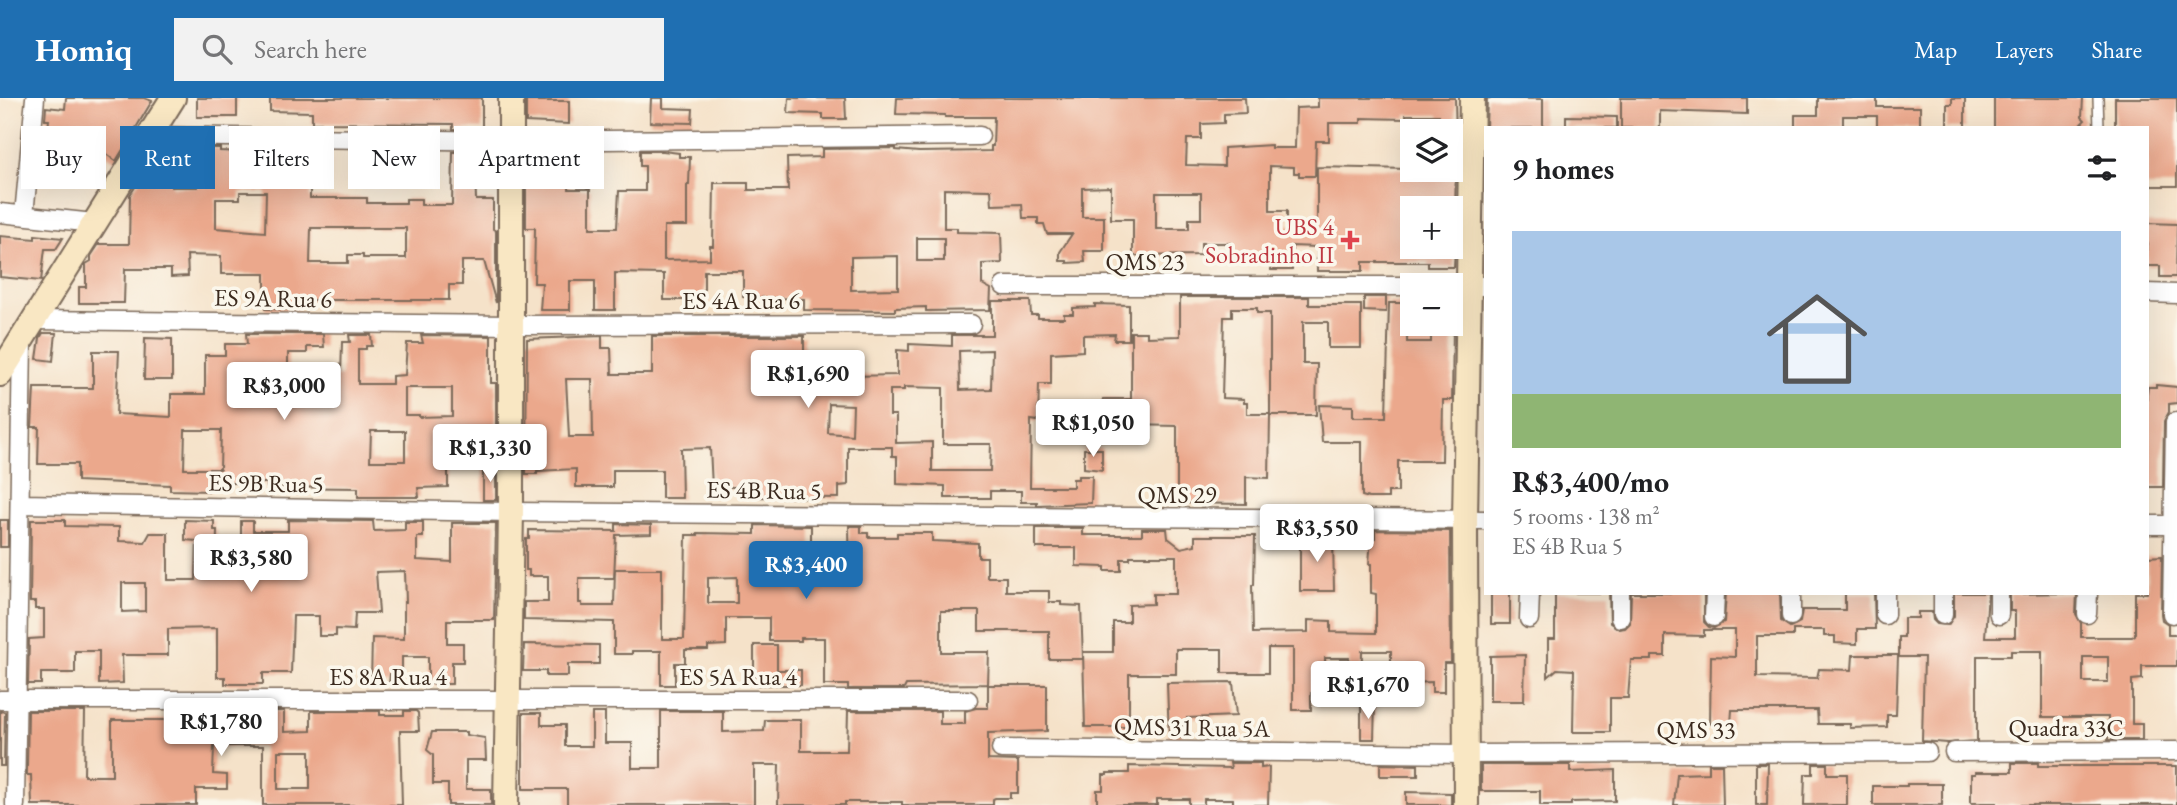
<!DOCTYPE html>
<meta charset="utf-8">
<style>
:root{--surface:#fff;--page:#f2f2f2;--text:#202124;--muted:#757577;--accent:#1f6fb2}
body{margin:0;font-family:"EB Garamond",serif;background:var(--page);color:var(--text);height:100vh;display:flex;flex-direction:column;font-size:26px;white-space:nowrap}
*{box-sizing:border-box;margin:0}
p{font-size:23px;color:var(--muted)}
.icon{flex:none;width:38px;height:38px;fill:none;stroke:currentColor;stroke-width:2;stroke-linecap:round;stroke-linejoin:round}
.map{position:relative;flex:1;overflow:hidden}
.panel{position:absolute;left:1484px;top:28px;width:665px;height:469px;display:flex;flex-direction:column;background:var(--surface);border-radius:0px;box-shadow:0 7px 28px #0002}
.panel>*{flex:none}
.hud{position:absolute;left:21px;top:28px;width:665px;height:63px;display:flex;gap:14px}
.tools{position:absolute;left:1400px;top:21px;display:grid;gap:14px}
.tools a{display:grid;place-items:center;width:63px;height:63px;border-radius:0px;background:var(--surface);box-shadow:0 7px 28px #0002;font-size:35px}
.price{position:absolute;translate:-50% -60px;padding:0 16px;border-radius:7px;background:#fff;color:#222;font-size:23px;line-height:46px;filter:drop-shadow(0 2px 4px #0008)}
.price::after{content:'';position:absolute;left:50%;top:42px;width:21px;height:16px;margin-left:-10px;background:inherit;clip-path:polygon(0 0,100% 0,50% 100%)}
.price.active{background:var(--accent);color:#fff}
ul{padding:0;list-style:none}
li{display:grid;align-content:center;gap:14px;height:371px;padding:0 28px}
li span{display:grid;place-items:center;height:217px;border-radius:0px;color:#555}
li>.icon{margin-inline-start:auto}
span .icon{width:126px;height:126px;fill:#fffc;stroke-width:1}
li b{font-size:30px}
h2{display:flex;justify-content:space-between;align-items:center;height:84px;padding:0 28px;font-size:30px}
.pill{padding:0 24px;border-radius:0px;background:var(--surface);box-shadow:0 7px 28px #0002;font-size:24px;line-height:63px}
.pill.active{background:var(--accent);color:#fff}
header{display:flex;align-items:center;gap:42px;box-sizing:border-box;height:98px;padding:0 35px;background:var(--accent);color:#fff}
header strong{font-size:33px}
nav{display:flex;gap:38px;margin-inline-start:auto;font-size:24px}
.search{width:490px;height:63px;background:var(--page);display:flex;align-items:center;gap:18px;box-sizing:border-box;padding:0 24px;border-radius:0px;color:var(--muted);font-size:26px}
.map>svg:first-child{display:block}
.building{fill:#eba88c;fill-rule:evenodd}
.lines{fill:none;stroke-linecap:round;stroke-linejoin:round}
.lane-casing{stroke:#7c6a5a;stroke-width:12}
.street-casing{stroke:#7c6a5a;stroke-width:21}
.secondary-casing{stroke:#7c6a5a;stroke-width:28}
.lane{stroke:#fff;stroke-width:9}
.street{stroke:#fff;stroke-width:18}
.secondary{stroke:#f9e7c3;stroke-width:24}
.health-dot{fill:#e0444e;stroke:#fbf7ec;stroke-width:2.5}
.labels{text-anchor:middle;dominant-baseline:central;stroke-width:7;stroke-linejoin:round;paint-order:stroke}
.health-label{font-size:24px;fill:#be3a42;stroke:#fbf7ec;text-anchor:end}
.street-label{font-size:24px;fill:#3b2a1e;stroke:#fbf7ec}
</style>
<header>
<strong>Homiq</strong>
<div class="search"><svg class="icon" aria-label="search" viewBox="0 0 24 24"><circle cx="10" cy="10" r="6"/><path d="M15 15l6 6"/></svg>Search here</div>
<nav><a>Map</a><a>Layers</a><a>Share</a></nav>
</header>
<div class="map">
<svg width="2177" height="707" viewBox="0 0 2177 707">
<rect width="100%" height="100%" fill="#fbf7ec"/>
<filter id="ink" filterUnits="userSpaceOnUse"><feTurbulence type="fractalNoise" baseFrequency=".0143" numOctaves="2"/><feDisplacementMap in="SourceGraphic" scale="14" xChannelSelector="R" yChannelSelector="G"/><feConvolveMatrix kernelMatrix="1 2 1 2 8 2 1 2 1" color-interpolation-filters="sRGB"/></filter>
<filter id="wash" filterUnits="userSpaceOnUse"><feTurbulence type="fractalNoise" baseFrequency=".00686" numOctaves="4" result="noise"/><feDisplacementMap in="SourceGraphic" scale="28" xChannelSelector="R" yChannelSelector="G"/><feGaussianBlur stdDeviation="1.57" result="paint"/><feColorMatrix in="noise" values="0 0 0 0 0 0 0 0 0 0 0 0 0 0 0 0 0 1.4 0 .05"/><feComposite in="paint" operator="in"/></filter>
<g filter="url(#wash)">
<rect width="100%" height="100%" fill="#f5e2c9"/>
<g id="blocks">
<!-- building -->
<path class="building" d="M66 0H144L152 3 116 63 103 54 101 68H97L96 83 59 79V85L39 83 42 55 45 56 49 22H45L46 9 65 11Z
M197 0H237V19H197Z
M270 0H482V31H453V26L312 25V14L270 13Z
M651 0H663V10L693 11 692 25 650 24Z
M789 0H845L846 21H823V16L788 15Z
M897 0H1245L1246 15 1224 16V25L1201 26V41H1187L1186 67 1224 68V50L1271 47V50H1295L1296 10 1318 9V0H1455L1456 41H1451V33H1439V17H1406V21L1361 20V25H1329V43H1316L1315 78H1299V75H1294V69L1270 68V113H1287V127H1317V69L1456 72 1455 110H1412V149H1455L1454 169H1428V164H1363V173H1317V149L1292 148V172H1271V164L1247 166V160H1230V145H1201V157L1133 158V121H1111V89L1082 90V119H1104V153H1084L1085 164 1067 165V163H1060V154L1072 136H1047L1044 126H1038V120H1023L1022 106 992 107 991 92 944 91V130H957V134L1001 135 1002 165 982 166V186L991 191 990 212 926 213V209L895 210V213L804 212V201L743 199V173H704V202H664V176L615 175V212H595V183H570V212H540L542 185H534L535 130H526V70H570L569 91H590V130H617L619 93H645V68H640V53H663L679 55V59H690L689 87H687V128H664V162L710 161V148H713L714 85H748V92H788L787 60 822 59V51L896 50V52L919 54 991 53V48H993L994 19H945V17L896 16ZM1156 95H1201V121H1189V131H1156ZM917 140H944V163H917ZM898 158V191L851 192V159Z
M1487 0 1543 1V30H1486Z
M1621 0H1747V16L1660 13V30H1621Z
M1818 0H1877V9H1920V30H1877V18H1843V30H1795V17H1818Z
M1952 0H1965V30H1947V6H1952Z
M1994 0H2083L2082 19 2085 22 2077 30H1994Z
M2115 0H2177V88H2147V30H2115Z
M526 3H569V26L526 24Z
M1566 18 1617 19V30H1566Z
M160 50H174L172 89H197V50H220V53L242 54V56H263L266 60H293V54H310V100H367V105H406V101H421V107H452L453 54H496L495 74 475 73 476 102H493V131L496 133V205L484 163H462V187H449V202H300V212L265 211V176H221V158L187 157 188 178 171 179V171H125L124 205H79V189H86V166L91 163V158L99 146H129L130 97ZM240 94H266L265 134 216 130V101H240ZM311 130H406V160H363V157H348V165H310Z
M2147 125 2177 126 2176 179H2160V168H2147Z
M35 137 63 140 56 151H45L41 183 0 179V138L35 141Z
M1180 199H1309V207H1361V250H1328V224H1303V266H1317L1316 317H1270L1269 380 1246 379V406L1177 405V328L1131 327V317H1103V301H1131V234H1147V239L1180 238ZM1232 210H1257V215H1270V316H1247V305H1244V301L1222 300 1224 219H1232Z
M1364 199H1386V214L1364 213Z
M992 203H1030L1031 217H1038V220H1064V216H1073V210L1095 209V206L1129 207V242H1114L1115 236 1083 237V253L1051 255V286H1039L1038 323 1031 322 1030 389H1073V381H1078V378H1092L1091 405 1037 407V404H1021V393H990V400H945V388L897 386V358H892V349H848V387L839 388V400L756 399V389H712L710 350 681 351 682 400H662V372H613V389H576V371L537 373V376H526L527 241 602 238V250H611L612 276H652V238H804V279L897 277V252L909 253V246L952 248V237H992ZM992 252 991 291 960 292 959 253ZM566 281H592L593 339H569ZM904 289 943 290V346H991L990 373H932V344L896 345V317H890V292H904ZM829 306 853 307 852 337 828 335Z
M1389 205H1408L1407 244H1431V226H1453L1452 302H1443L1442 363H1398V394H1388V400H1369L1362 398V344H1322L1319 307 1353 308V319H1386Z
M43 235H56L53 263 37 261 40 240Z
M246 236H323L324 249H307V255H288V301H319V298H333V278H341L342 244H350L349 237H371L372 248H366V251H358V286H392V278L405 277 407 245H423L421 237 491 238V285H496V342L482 343V365L448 362V389L418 390 419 399H358V390L267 389V385H210V393L170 392V387L77 383V366H38L39 329H32L34 290H93V253H119L116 316 171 319V296H205V257H225V246H247ZM405 290H452V318L419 319V317H405ZM185 332H221L220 371H184ZM371 333H405V363H370Z
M145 240 172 241V282H144Z
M2156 287 2177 289V305L2169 306V314L2164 323 2163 389H2147V297L2148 289H2156Z
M1084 351H1102V372L1084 370Z
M483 371H496V402H483Z
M0 422H8V449H0Z
M31 422H65V428L119 429V443L145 444 150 435H168V482H196L197 443 185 442V422L214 423V432H217L216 473 241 472V423H253V433H288V422L373 423 374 433 405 432V424H423V439H417V462L452 464V425H496L494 522H447V545H463V564H452V586H428V559H402V576H390L389 586 371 585 372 540 404 541V504H406L405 473 376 474 379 515H355L354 532 336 531V538H319V518H293L291 575H263V586H225V579H217V530L168 531V557H122L123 585 99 586V553H75V575H41V586H28L29 541 44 540V511H35V504H30ZM122 485H145V513L122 514Z
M616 426 651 427V436L616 437 614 480H579V505H582V508H614L615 471H662V541H684L686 437H698V435L755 436V427L811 428V477H850L849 428H861V435H868V439H897V435H932V443L978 445V459H987V479H1006V493H1049V504H1061V507L1081 508 1083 561H1049V533H979V513H941V554H989L988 586 906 587 904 591H848V587H824V540H801V543H769V520H726V547L708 548V552H685V565H675V587H661V553H632V556H614V524L524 522V504H548V478H529V472H526V441H529V432L616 433ZM737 479V505H708V480Z
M1036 430H1083V437H1142V431H1167L1168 440 1181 450 1195 447V438H1255L1254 487H1252L1253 535 1308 534V522L1331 523V534L1376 535V496L1371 495V466H1369L1371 440H1375V432L1450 433 1451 565H1444V594H1432V584L1410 585 1408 567H1391V553H1362L1361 597H1349V560H1325L1326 591H1321V595H1311V612H1293V550H1268V575H1222V551H1176V576H1129V629H1085L1083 554H1113V524H1129V507L1153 506V496H1176V458H1130V461H1121V473H1105V469L1076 468V450H1036Z
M1300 438H1333L1334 493H1300Z
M2162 458 2161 516 2162 522 2168 526V537H2177V568H2142V581L2132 582V626H2142V642H2108V619H2042V553H2011V558H1977V643L1948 645 1922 643 1924 559H1899V539H1904V520H1918V514H1932L1933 522 1937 526 1948 527 1954 518V495H1988L1985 539H2015V513H2010V496L2077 495 2076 516 2081 525V539H2132L2135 537V495H2147V459ZM2083 559H2108V584H2083Z
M1491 495H1510V526H1491Z
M1555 495H1609L1610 525 1619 531 1625 530 1630 525 1631 495H1704V524L1709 529 1714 530 1724 524 1726 495H1780L1781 523 1790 529 1800 524 1802 512H1845V495H1874L1875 531H1857V546L1835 545V538H1824V532H1793V538H1757V579L1817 580 1819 571 1852 572 1853 557H1898L1896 617H1887V629L1850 630V626H1818L1817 612H1732L1731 626H1710L1711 558 1735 559V532H1704V538L1665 537V558H1652V562H1631L1628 600H1610V634H1573L1574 572 1557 571 1548 579V541H1555Z
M524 546 599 547V566H568V578H546V573H523Z
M754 547H777V572H801V587H754Z
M1525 557 1524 603H1490V558Z
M1233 584 1236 618 1187 620V628H1182V640H1169L1167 585Z
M988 587H1047V633L988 635V662L1018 663V695H1010V700H995L993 701V707H902V704H845V707H778L779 667H754V707H567V691H523V615H541V627H565V648H592V615H605V645H632V670H661V613H723V634L764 633 765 622H801V653H847L848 613H940V626H965V613L976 610H988Z
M1361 605H1375L1374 641H1361Z
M0 613 5 614 4 668H0Z
M28 613H85L84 678H112V622H169V615L193 613H213V618H263V613H284V634L311 633V613H380V617H404V613H416L418 615 419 633H400L402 707H263V648H214L213 676 227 677V691H196V707H32L31 677H27V668ZM278 653H310V691H278Z
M432 634H466V637L485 640 486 662H466V691H491V707H448V686H433V657L427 652Z
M1230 665H1261V670L1269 669 1268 707H1233V701H1204V707H1189V701H1157V707H1097V692H1103V677H1107V675H1129V668L1231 670Z
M2012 665H2038V668H2177V707H1996V705H1971V676H1975V674H2012Z
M1380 666 1418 667V678H1380Z
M1709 666H1722L1723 707H1674L1677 676 1709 675Z
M1756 666H1768L1767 707H1756Z
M1813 666H1827V676H1847V707H1804L1805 676H1813Z
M1481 667H1570V674L1615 672V703L1571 704V707H1540V693H1481Z
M1907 686H1942V707H1873V688H1907Z
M1406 694 1451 695V707H1406Z"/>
</g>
</g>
<g filter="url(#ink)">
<use href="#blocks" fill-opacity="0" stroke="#7c6a5a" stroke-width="2"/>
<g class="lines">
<defs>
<path id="lane" d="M2098 0 2099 30"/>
<path id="street" d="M150 38 511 43 980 38
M0 115 94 125
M24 117 35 0
M1004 188H1412
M1451 188H1486
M2147 195 2177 196
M33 222 512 227 971 226
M20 406 511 414 1486 422
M2147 427H2177
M2087 516 2088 495
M2172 516 2175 324
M1885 517V495
M1943 517V495
M1999 517V495
M1791 518V495
M1714 519 1715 495
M1620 520V495
M1529 521 1530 495
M0 602H968
M1001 651 1466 656 1927 654
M1954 654 2177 653
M15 707 22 242"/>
<path id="secondary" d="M0 276 173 0
M506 707 511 414V0
M1466 707 1465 422 1472 0"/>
</defs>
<!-- lane casing -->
<use href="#lane" class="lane-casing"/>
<!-- street casing -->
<use href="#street" class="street-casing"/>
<!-- secondary casing -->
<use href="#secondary" class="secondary-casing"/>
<!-- lane -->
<use href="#lane" class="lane"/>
<!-- street -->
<use href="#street" class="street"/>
<!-- secondary -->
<use href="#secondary" class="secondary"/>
</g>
</g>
<!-- markers -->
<path class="health-dot" d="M1346.5 131.5h7v7h7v7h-7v7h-7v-7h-7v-7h7z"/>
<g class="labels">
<!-- health labels -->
<g class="health-label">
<text x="1334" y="128">UBS 4<tspan x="1334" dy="28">Sobradinho II</tspan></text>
</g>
<!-- street labels -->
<g class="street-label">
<text x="1145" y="163">QMS 23</text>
<text transform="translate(273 200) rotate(1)">ES 9A Rua 6</text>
<text x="741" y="202">ES 4A Rua 6</text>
<text transform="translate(266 385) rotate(1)">ES 9B Rua 5</text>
<text transform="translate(764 392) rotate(1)">ES 4B Rua 5</text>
<text x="1177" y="396">QMS 29</text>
<text x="388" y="578">ES 8A Rua 4</text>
<text x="738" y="578">ES 5A Rua 4</text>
<text transform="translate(1192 629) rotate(1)">QMS 31 Rua 5A</text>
<text x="2066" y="629">Quadra 33C</text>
<text x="1696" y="631">QMS 33</text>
</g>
</g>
</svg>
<div class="tools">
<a><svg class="icon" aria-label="layers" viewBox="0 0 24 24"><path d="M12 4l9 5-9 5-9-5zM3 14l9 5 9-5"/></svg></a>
<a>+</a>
<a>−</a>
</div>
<b class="price" style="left:808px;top:312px">R$1,690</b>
<b class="price" style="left:284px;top:324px">R$3,000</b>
<b class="price" style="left:1093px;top:361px">R$1,050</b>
<b class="price" style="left:490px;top:386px">R$1,330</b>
<b class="price" style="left:1317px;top:466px">R$3,550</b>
<b class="price" style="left:251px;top:496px">R$3,580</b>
<b class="price active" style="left:806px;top:503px">R$3,400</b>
<b class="price" style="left:1368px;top:623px">R$1,670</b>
<b class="price" style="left:221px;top:660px">R$1,780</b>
<div class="hud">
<a class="pill">Buy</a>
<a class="pill active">Rent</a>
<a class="pill">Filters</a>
<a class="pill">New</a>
<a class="pill">Apartment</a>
</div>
<section class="panel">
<h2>9 homes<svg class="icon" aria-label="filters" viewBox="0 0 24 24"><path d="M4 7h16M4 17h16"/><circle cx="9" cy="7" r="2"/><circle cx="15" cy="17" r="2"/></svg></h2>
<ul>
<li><span style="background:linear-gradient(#a9c7e8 75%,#8fb573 0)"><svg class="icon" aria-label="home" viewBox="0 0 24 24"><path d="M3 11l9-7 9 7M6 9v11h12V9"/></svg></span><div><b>R$3,400/mo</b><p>5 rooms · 138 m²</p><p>ES 4B Rua 5</p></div></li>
</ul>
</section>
</div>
